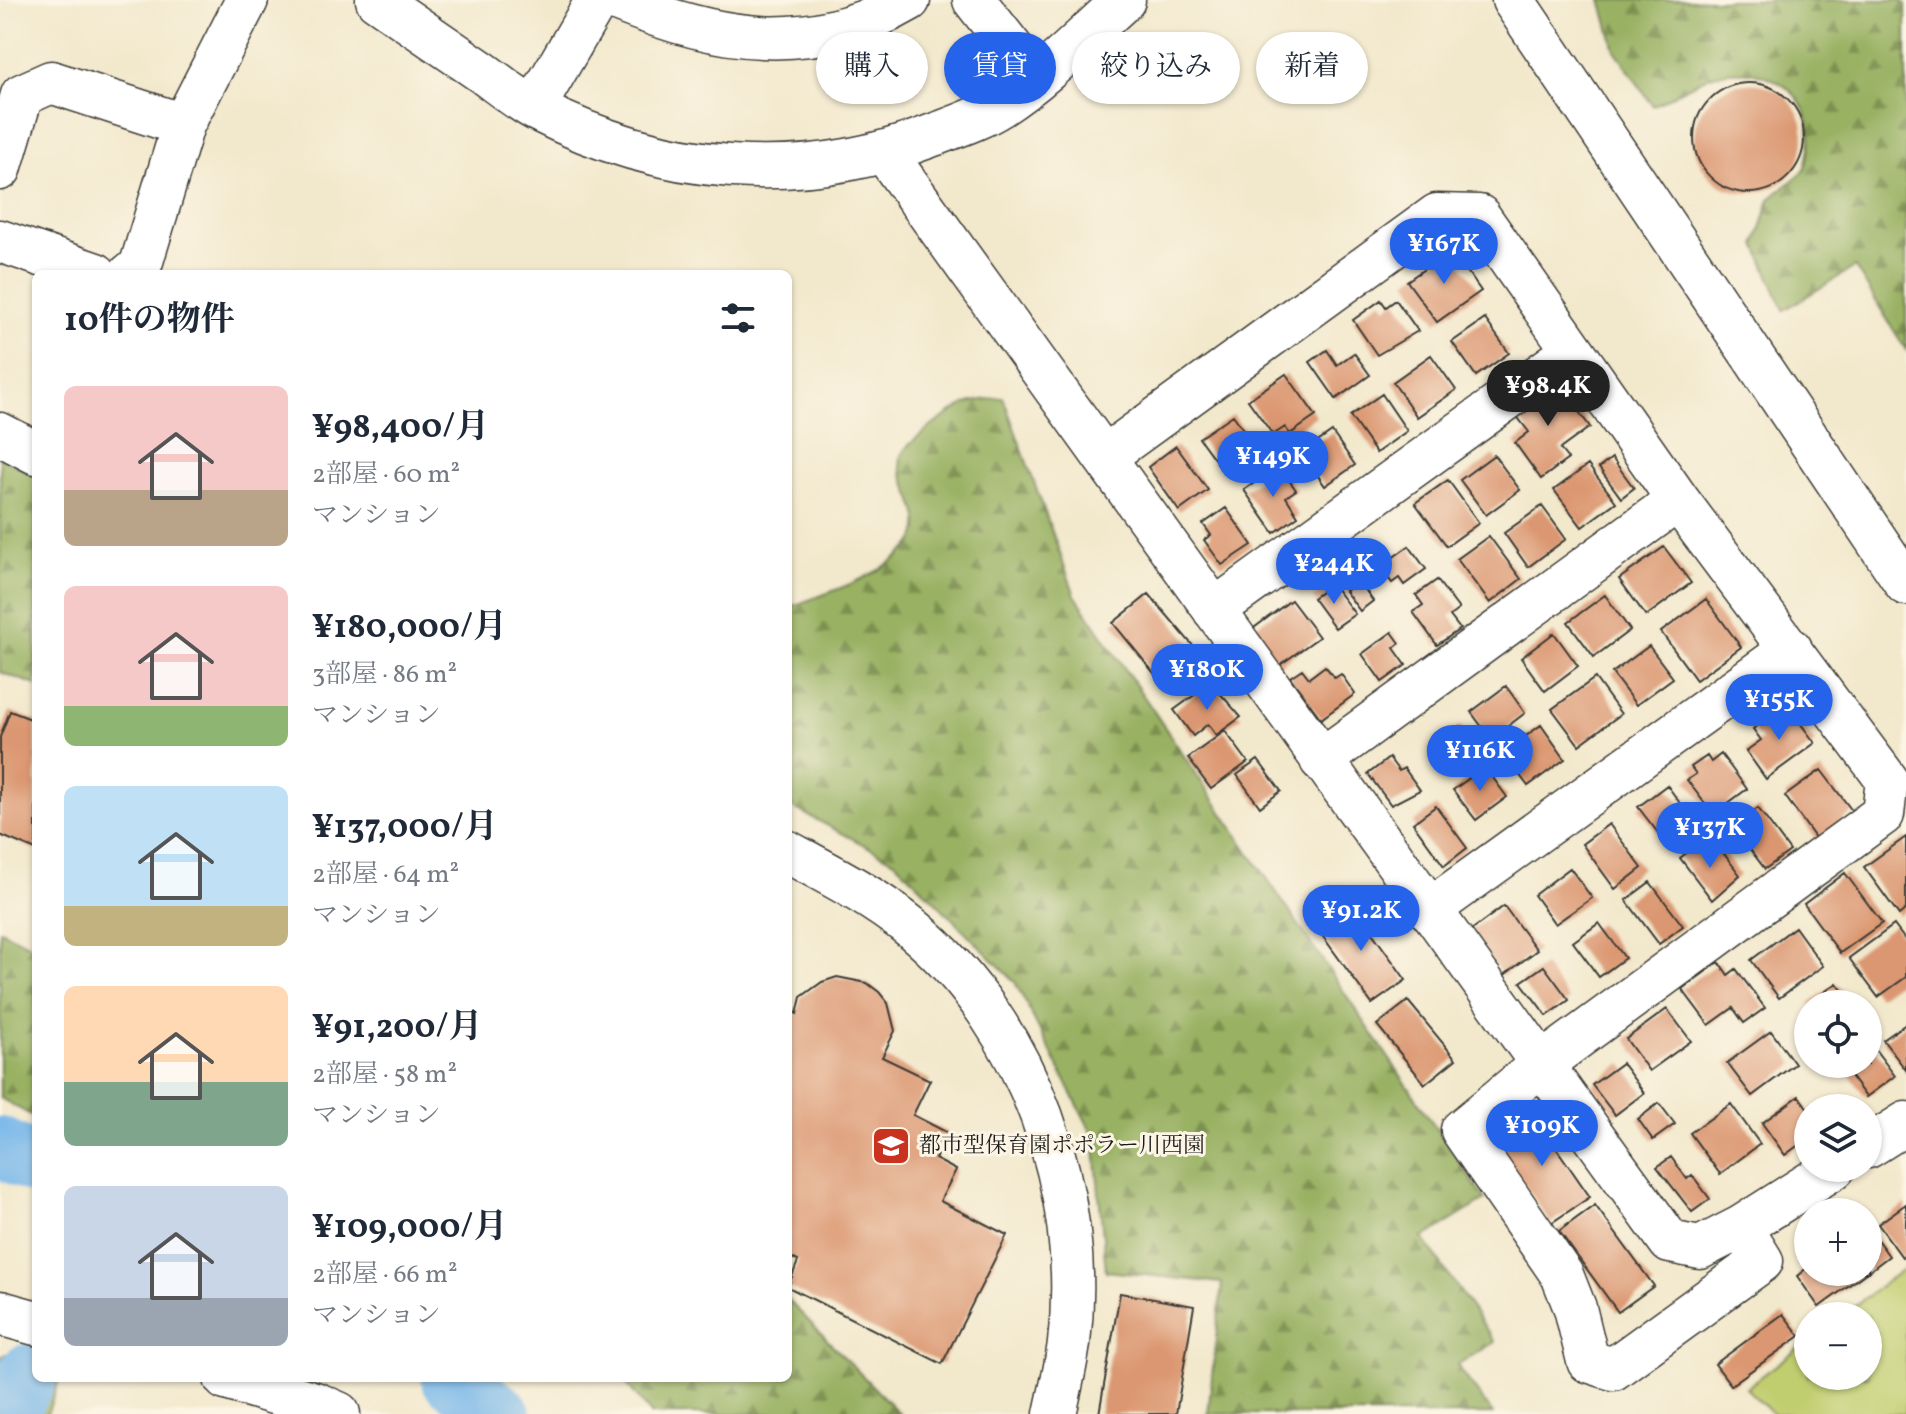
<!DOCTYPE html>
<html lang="ja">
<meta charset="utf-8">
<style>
:root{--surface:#fff;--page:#f6f6f7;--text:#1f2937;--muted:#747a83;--accent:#2563eb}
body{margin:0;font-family:Vollkorn,"Noto Serif JP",serif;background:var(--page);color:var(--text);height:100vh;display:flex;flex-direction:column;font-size:30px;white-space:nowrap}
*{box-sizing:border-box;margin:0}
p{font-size:26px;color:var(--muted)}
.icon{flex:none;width:44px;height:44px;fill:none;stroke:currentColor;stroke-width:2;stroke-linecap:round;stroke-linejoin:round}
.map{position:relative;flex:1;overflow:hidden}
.side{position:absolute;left:32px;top:270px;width:760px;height:1112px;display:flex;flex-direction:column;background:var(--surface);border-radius:12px;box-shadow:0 2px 6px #0004}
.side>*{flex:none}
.top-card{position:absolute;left:816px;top:32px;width:760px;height:72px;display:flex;gap:16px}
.controls{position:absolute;left:1794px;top:990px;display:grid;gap:16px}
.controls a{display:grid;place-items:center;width:88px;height:88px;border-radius:50%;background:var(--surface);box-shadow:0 2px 6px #0004;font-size:40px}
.price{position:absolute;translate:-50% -68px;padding:0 18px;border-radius:28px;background:var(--accent);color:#fff;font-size:26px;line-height:52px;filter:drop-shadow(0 2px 4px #0008)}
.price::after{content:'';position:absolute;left:50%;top:48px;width:24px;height:18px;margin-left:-12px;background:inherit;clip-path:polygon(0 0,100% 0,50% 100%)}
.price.selected{background:#222;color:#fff}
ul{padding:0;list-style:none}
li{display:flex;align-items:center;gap:24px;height:200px;padding:0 32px}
li span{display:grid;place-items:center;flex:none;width:224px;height:160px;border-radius:12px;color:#555}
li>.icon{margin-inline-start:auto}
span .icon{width:96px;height:96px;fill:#fffc;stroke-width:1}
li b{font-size:34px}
h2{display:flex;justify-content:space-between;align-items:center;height:96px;padding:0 32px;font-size:34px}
.chip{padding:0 28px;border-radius:36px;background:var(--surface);box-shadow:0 2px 6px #0004;font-size:28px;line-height:72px}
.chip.selected{background:var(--accent);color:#fff}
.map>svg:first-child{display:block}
.forest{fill:url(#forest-firs);stroke:#5a663f;stroke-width:2}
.green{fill:#c1ce70;stroke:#6e7546;stroke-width:2}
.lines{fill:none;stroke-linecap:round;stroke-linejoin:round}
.river{stroke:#75b6ea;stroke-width:60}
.building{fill:#db9771}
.minor-casing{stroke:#3c3b36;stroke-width:45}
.major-casing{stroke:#3c3b36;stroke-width:47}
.minor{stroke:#fff;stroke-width:42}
.major{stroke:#fff;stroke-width:44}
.labels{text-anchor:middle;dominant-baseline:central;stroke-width:6;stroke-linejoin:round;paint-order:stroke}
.poi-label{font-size:22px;fill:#1c1c1c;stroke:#fcf5e5;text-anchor:start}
</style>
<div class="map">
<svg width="1906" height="1414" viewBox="0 0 1906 1414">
<defs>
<pattern id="forest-firs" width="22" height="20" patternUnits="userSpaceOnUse" patternTransform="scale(2)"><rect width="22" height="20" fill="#98b162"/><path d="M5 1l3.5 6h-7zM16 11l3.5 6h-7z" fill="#7b8f50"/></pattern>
</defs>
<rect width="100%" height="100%" fill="#fcf5e5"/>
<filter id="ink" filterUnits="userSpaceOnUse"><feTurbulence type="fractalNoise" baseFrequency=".0125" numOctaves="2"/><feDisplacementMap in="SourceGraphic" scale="16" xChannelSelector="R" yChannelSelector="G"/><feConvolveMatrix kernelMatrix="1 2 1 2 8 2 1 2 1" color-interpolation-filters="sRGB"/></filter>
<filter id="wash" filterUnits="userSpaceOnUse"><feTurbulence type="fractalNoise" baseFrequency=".006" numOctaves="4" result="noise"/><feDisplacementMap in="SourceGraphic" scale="32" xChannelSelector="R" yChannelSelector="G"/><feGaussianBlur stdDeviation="1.8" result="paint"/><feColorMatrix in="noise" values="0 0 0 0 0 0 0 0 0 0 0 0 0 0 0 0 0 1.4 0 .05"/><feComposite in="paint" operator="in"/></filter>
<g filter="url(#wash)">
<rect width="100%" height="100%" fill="#f2e8cc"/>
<!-- forest -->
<path class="forest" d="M1601 0H1900L1906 4V350L1855 267 1784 310 1756 245 1770 199 1805 170C1808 154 1812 137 1808 121 1798 78 1746 62 1708 77 1689 85 1671 97 1653 106L1615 50Z
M1003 397 1075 595 1485 1200 1423 1238 1495 1342 1457 1365 1493 1414H1208L1222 1283 1106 1271 1094 1137 1015 982 895 861 788 805V608C827 592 877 579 908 548 937 519 895 483 901 456 903 445 954 409 966 404 977 400 991 399 1003 397Z
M0 457 36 476V685L0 672Z
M0 930 36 948V1118L0 1098Z
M788 1300 900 1414H651L622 1378H788Z
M5 1354 36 1363V1378H60L47 1414H0V1358Z"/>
<!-- green -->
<path class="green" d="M1906 1267V1414H1773L1746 1388 1808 1341V1376H1868V1316H1841Z"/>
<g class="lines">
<!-- river -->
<path class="river" d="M0 1147 36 1164
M451 1378 501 1414
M8 1414 28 1374"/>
</g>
<g id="blocks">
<!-- building -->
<path class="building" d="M1694 138a55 55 0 1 1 110 0a55 55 0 1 1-110 0Z
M1452 250 1481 291 1437 322 1407 281Z
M1381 300 1386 307 1396 300 1418 331 1377 355 1353 320Z
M1485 319 1509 353 1476 376 1452 342Z
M1327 350 1337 365 1354 353 1370 375 1336 399 1310 362Z
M1431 355 1456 390 1417 417 1393 382Z
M1286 374 1316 416 1290 434 1285 427 1273 435 1248 400Z
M1555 379 1590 427 1560 449 1568 459 1541 479 1515 443 1529 432 1512 410Z
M1382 394 1407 431 1376 453 1350 416Z
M1233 415 1257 448 1224 472 1199 438Z
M1332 432 1355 465 1325 486 1302 453Z
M1176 446 1208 490 1179 511 1148 467Z
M1494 455 1520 490 1486 515 1460 480Z
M1612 458 1634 488 1621 498 1599 468Z
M1588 465 1616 502 1582 527 1554 490Z
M1279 466 1296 490 1286 497 1298 516 1274 533 1244 490Z
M1448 480 1479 523 1447 546 1415 503Z
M1542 506 1566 539 1528 567 1504 533Z
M1226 508 1252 545 1222 565 1204 540 1211 535 1203 524Z
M1489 536 1521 579 1490 603 1457 559Z
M1377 538 1392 558 1409 546 1426 569 1404 585 1399 578 1392 583 1365 547Z
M1664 547 1691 583 1646 616 1619 579Z
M1437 580 1459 609 1450 616 1460 629 1437 645 1413 612 1423 605 1416 595Z
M1359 581 1373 601 1360 611 1345 591Z
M1332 584 1355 614 1335 628 1313 598Z
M1149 594 1195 648 1158 678 1113 623Z
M1605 595 1630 630 1594 657 1568 622Z
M1706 599 1741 647 1696 680 1661 632Z
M1291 600 1319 637 1277 667 1250 631Z
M1392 632 1400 643 1394 648 1406 665 1382 682 1362 654Z
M1554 633 1578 666 1545 691 1521 658Z
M1649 646 1673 678 1636 705 1612 673Z
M1325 666 1335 678 1341 674 1355 694 1321 719 1290 677 1302 669 1309 678Z
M1595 678 1621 714 1579 745 1552 709Z
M1211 683 1241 717 1216 735 1208 724 1193 736 1174 710Z
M1506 686 1525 713 1491 739 1471 712Z
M1786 704 1815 743 1766 779 1746 751 1761 740 1753 729Z
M10 711 36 721V850L0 835V737Z
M1541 725 1565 759 1528 786 1503 753Z
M1460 726 1479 751 1448 774 1429 749Z
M1225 731 1248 762 1211 789 1188 758Z
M1721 754 1747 789 1713 814 1687 780 1696 774 1691 767 1707 756 1711 762Z
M1389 758 1399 771 1404 768 1420 790 1391 805 1368 774Z
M1258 760 1281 791 1260 807 1237 775Z
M1485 767 1507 797 1476 820 1453 790Z
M1821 770 1853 812 1816 839 1785 796Z
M1667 785 1697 827 1669 847 1638 807Z
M1436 806 1467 848 1444 866 1413 823Z
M1758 808 1790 851 1765 869 1733 827Z
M1609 824 1642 868 1615 889 1582 844Z
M1906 837V909L1899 915 1864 867Z
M1700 843 1711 858 1721 850 1740 875 1712 900 1680 858Z
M1570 868 1592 898 1555 924 1534 895Z
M1845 873 1882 923 1840 953 1804 904Z
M1650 882 1683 926 1659 944 1626 900Z
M1350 902 1406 980 1372 1004 1316 927Z
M1504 906 1537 950 1503 976 1470 931Z
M1599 923 1625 958 1599 977 1573 942Z
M1894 925 1906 941V977L1878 997 1849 958Z
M1795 927 1823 966 1779 998 1751 960Z
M1719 962 1728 975 1736 969 1765 1008 1744 1023 1733 1008 1709 1025 1682 989Z
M1544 966 1569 1000 1547 1016 1521 982Z
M837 977 867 983 879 992 888 1003 895 1031 882 1057 930 1080 913 1115 948 1133 935 1159 956 1170 940 1201 1007 1235 942 1364 788 1287 798 1261 788 1256V1009L797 1014 801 997 822 982Z
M1837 983 1852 1004H1808Z
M1408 1001 1456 1059 1425 1084 1377 1025Z
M1667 1009 1691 1041 1649 1071 1626 1039Z
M1906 1024V1070L1883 1040Z
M1771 1031 1795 1064 1752 1096 1727 1063Z
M1868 1040 1895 1076 1866 1097 1841 1064H1868Z
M1622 1063 1644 1093 1615 1115 1592 1085Z
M1799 1096 1808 1109V1138L1785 1155 1762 1123Z
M1659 1103 1675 1124 1653 1140 1638 1119Z
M1731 1104 1760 1144 1720 1174 1690 1133Z
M1532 1113 1590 1197 1551 1223 1494 1140Z
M1671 1157 1687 1179 1692 1175 1710 1199 1692 1212 1657 1167Z
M1906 1204V1254L1902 1257 1878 1224Z
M1595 1205 1654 1286 1618 1312 1559 1231Z
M1868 1227 1889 1256 1868 1272Z
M1808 1267V1272H1867L1819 1307 1797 1276Z
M1120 1293 1194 1306 1176 1414H1099Z
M1783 1314 1800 1336 1731 1385 1715 1364Z"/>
</g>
</g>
<g filter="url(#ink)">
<use href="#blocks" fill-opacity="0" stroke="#3c3b36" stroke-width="2"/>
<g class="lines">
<defs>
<path id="minor" d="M377 0C412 24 447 48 482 72 500 85 518 100 537 110 660 173 797 187 928 137 951 128 978 120 1000 106 1045 77 1084 36 1124 0
M616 0C715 41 810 58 909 0
M974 0 1036 79
M1513 0 1906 584
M534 108 597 0
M885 153 1670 1242 1700 1248 1741 1227 1834 1168
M0 169 22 95 51 82 183 125
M0 241 96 274
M130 274 139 271 183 125 247 0
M0 434 36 453
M1104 457 1437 215 1479 216 1678 500 1887 780 1883 814 1543 1063 1462 1130 1562 1275 1575 1308 1588 1361 1613 1369 1762 1261 1741 1227
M1214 610 1572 352
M1321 760 1678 500
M788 852C831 875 874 897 912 928 1030 1026 1087 1193 1069 1343 1066 1366 1060 1391 1055 1414
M1429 910 1791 649
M1868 1147 1906 1123"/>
<path id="major" d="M0 1313 36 1323
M226 1378 315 1404 338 1414"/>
</defs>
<!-- minor casing -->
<use href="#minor" class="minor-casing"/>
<!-- major casing -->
<use href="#major" class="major-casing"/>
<!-- minor -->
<use href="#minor" class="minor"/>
<!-- major -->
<use href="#major" class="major"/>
</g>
</g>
<!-- icons -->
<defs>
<symbol id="school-square" viewBox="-11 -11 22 22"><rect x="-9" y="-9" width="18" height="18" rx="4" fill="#c8321e" stroke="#fcf5e5"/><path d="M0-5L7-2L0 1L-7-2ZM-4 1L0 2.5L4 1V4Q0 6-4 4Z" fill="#fff"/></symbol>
</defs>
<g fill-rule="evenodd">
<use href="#school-square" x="869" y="1124" width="44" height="44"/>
</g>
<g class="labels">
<!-- poi labels -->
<g class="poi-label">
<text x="919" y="1146">都市型保育園ポポラー川西園</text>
</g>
</g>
</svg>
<div class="controls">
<a><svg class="icon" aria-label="locate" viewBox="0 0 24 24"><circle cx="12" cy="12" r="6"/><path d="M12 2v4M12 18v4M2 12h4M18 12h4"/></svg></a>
<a><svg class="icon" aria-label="layers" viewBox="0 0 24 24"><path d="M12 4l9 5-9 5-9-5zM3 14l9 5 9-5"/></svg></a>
<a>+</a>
<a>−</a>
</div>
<b class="price" style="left:1444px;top:286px">¥167K</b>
<b class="price selected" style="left:1548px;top:428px">¥98.4K</b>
<b class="price" style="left:1273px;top:499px">¥149K</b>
<b class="price" style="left:1334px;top:606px">¥244K</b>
<b class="price" style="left:1207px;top:712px">¥180K</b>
<b class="price" style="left:1779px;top:742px">¥155K</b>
<b class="price" style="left:1480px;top:793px">¥116K</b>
<b class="price" style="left:1710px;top:870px">¥137K</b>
<b class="price" style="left:1361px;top:953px">¥91.2K</b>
<b class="price" style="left:1542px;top:1168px">¥109K</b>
<div class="top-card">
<a class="chip">購入</a>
<a class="chip selected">賃貸</a>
<a class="chip">絞り込み</a>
<a class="chip">新着</a>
</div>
<section class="side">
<h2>10件の物件<svg class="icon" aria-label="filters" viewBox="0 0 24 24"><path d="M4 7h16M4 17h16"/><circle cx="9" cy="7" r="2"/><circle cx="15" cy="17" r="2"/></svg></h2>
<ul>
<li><span style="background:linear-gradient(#f6c9c9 65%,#b9a48a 0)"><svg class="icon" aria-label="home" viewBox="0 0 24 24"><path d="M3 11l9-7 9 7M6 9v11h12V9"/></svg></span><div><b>¥98,400/月</b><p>2部屋 · 60 m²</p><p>マンション</p></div></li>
<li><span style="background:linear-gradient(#f6c9c9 75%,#8fb573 0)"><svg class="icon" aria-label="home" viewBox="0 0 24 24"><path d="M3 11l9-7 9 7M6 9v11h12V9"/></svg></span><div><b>¥180,000/月</b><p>3部屋 · 86 m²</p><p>マンション</p></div></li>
<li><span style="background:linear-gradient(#bfe0f5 75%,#c2b280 0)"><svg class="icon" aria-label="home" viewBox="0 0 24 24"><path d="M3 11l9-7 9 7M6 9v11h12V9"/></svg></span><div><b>¥137,000/月</b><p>2部屋 · 64 m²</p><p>マンション</p></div></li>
<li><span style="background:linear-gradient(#ffd9b3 60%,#7fa58c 0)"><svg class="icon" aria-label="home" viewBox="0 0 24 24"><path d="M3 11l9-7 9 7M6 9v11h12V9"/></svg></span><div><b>¥91,200/月</b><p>2部屋 · 58 m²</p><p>マンション</p></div></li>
<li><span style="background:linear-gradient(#c9d6e8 70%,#9aa5b1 0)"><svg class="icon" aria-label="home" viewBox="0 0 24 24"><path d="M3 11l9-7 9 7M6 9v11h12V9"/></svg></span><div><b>¥109,000/月</b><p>2部屋 · 66 m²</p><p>マンション</p></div></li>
</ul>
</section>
</div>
